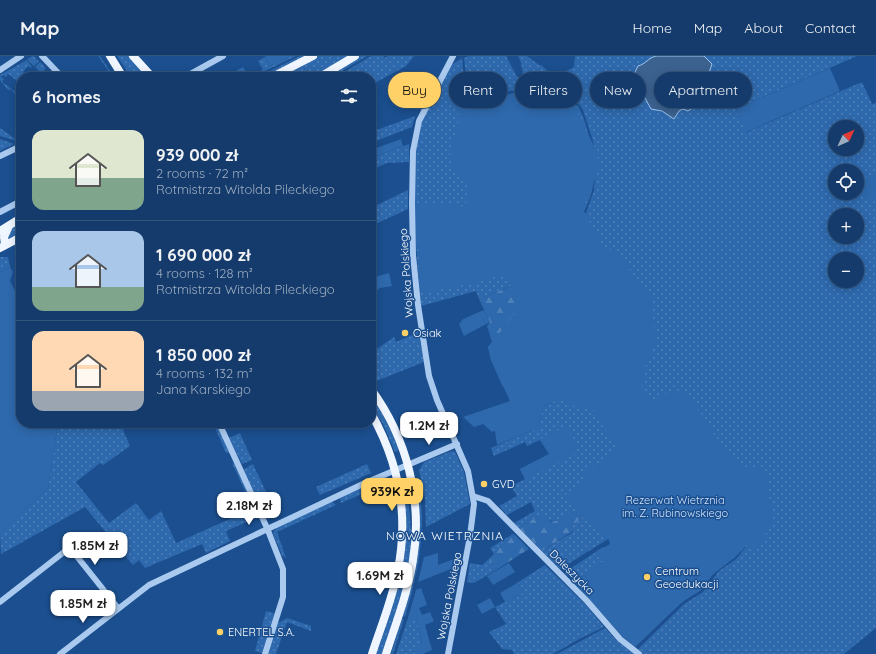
<!DOCTYPE html>
<meta charset="utf-8">
<style>
:root{--surface:#143b6b;--page:#1d4271;--text:#f1f3f6;--muted:#9dadc1;--line:#33557e;--accent:#ffd166}
body{margin:0;font-family:Quicksand,sans-serif;background:var(--page);color:var(--text);height:100vh;display:flex;flex-direction:column;font-size:15px;white-space:nowrap}
*{box-sizing:border-box;margin:0}
p{font-size:13px;color:var(--muted)}
.icon{flex:none;width:22px;height:22px;fill:none;stroke:currentColor;stroke-width:2;stroke-linecap:round;stroke-linejoin:round}
.map{position:relative;flex:1;overflow:hidden}
.details{position:absolute;left:16px;top:16px;width:360px;height:356px;display:flex;flex-direction:column;background:var(--surface);border-radius:16px;box-shadow:0 2px 10px #0003,0 0 0 1px var(--line)}
.details>*{flex:none}
.guide{position:absolute;left:388px;top:16px;width:380px;height:36px;display:flex;gap:8px}
.needle{width:26px;rotate:46deg}
.fabs{position:absolute;left:828px;top:64px;display:grid;gap:8px}
.fabs a{display:grid;place-items:center;width:36px;height:36px;border-radius:50%;background:var(--surface);box-shadow:0 2px 10px #0003,0 0 0 1px var(--line);font-size:20px}
.price{position:absolute;translate:-50% -34px;padding:0 9px;border-radius:8px;background:#fff;color:#222;font-size:13px;line-height:26px;filter:drop-shadow(0 1px 2px #0008)}
.price::after{content:'';position:absolute;left:50%;top:24px;width:12px;height:9px;margin-left:-6px;background:inherit;clip-path:polygon(0 0,100% 0,50% 100%)}
.price.current{background:var(--accent);color:#111}
ul{padding:0;list-style:none}
li{display:flex;align-items:center;gap:12px;height:100px;padding:0 16px}
li+li{border-top:1px solid var(--line)}
li span{display:grid;place-items:center;flex:none;width:112px;height:80px;border-radius:12px;color:#555}
li>.icon{margin-inline-start:auto}
span .icon{width:48px;height:48px;fill:#fffc;stroke-width:1}
li b{font-size:17px}
h2{display:flex;justify-content:space-between;align-items:center;height:48px;padding:0 16px;font-size:17px}
.tag{padding:0 14px;border-radius:18px;background:var(--surface);box-shadow:0 2px 10px #0003,0 0 0 1px var(--line);font-size:14px;line-height:36px}
.tag.current{background:var(--accent);color:#111}
header{display:flex;align-items:center;gap:24px;box-sizing:border-box;height:56px;padding:0 20px;background:var(--surface);border-bottom:1px solid var(--line)}
header strong{font-size:19px}
nav{display:flex;gap:22px;margin-inline-start:auto;font-size:14px}
.map>svg:first-child{display:block}
.grass{fill:url(#grass-dots);fill-rule:evenodd}
.forest{fill:url(#forest-firs)}
.green{fill:#2e69ad}
.water{fill:#3c6290;stroke:#9cc4f0}
.lines{fill:none;stroke-linecap:round;stroke-linejoin:round}
.minor{stroke:#a9c9ee;stroke-width:6}
.major{stroke:#f0f6ff;stroke-width:8}
.poi-dot{fill:#ffd166;stroke:#1b4f8f;stroke-width:1.5}
.labels{text-anchor:middle;dominant-baseline:central;stroke-width:3;stroke-linejoin:round;paint-order:stroke}
.street-label{font-size:11px;fill:#fff;stroke:#1b4f8f}
.poi-label{font-size:11px;fill:#fff;stroke:#1b4f8f;text-anchor:start}
.park-label{font-size:11px;fill:#cfe3fa;stroke:#1b4f8f}
.neighbourhood-label{font-size:12px;letter-spacing:1px;fill:#fff;stroke:#1b4f8f}
</style>
<header>
<strong>Map</strong>
<nav><a>Home</a><a>Map</a><a>About</a><a>Contact</a></nav>
</header>
<div class="map">
<svg width="876" height="598" viewBox="0 0 876 598">
<defs>
<pattern id="grass-dots" width="8" height="8" patternUnits="userSpaceOnUse"><rect width="8" height="8" fill="#2e69ad"/><path d="M2 2h.1M6 6h.1" fill="none" stroke="#4d80b9" stroke-width="1.8" stroke-linecap="round"/></pattern>
<pattern id="forest-firs" width="22" height="20" patternUnits="userSpaceOnUse"><rect width="22" height="20" fill="#2e69ad"/><path d="M5 1l3.5 6h-7zM16 11l3.5 6h-7z" fill="#4d80b9"/></pattern>
</defs>
<rect width="100%" height="100%" fill="#1b4f8f"/>
<!-- grass -->
<path class="grass" d="M33 0 39 5 34 10 27 3Z
M98 0H100L114 21H103L108 14Z
M117 0H130L149 21H131Z
M291 0H296L253 21H249L263 14 258 5 265 1 270 10Z
M300 0H307L262 21H258Z
M319 0H349L314 21H281Z
M361 0H367L332 21H326Z
M371 0H383L385 2 388 0H414L406 10 371 29V21H336Z
M469 0H506L516 19 528 33C507 33 485 46 467 28L464 2Z
M518 0H527L539 9H541L554 21 574 11 575 0H656L634 15 632 22C643 33 647 56 666 56 674 57 680 51 688 55L700 43 712 8 704 0H857L736 53 747 76 862 26 872 48 876 47V572L844 598H643L637 594 684 548 703 536 719 515 736 503 749 487 734 502 718 512 701 534 682 546 635 591 622 580 579 531 597 536 613 480 560 513 542 495 573 476 571 470 583 461 574 455C558 465 557 469 538 460L519 472 514 467 535 455 531 446 507 459 499 450 517 440 511 430 525 423 520 413 549 398 540 384 527 390 525 386 494 400 491 392 538 372 543 351 558 343 503 331 491 304 488 291 505 271 516 228 479 243 476 235 421 250 415 177V95L422 64 450 10 462 2 464 25 458 30 467 31 485 39H508L520 34 551 36 578 50C589 70 598 113 592 135 590 142 587 149 584 156L586 157 594 134 596 105 593 85 583 54 577 46 553 33 532 32C519 21 525 12 518 0ZM835 71H857V93H835ZM835 115H857V137H835ZM835 159H857V181H835ZM835 203H857V225H835Z
M27 4 32 11 31 12 28 10 23 16 28 21H21V28L8 18 6 21 3 19 1 21 4 23 2 26 21 40 20 44 11 33 8 34 0 24V19Z
M40 6 46 12 42 17 35 11Z
M415 60 412 71 371 87V76Z
M0 72 18 85 0 80Z
M0 83 14 88 0 95Z
M409 88V106L387 107 371 114V102Z
M408 134V153L371 170V152Z
M21 167V179L6 186 12 172Z
M0 201H8L10 211 0 216Z
M416 275H418L424 306 374 326 371 319V297L394 281 396 286 416 277Z
M371 338 379 351 400 394 395 396 383 368 371 350Z
M58 367H120L130 390 103 409 100 407 76 426 109 467 136 447 149 464 161 455 176 487 252 453 258 461 226 475 230 485 206 497 202 488 145 512 139 504 133 509 85 451 1 498 0 477 48 432Z
M213 367H216L230 397H226Z
M240 377 252 404 242 408 229 382Z
M452 395 455 396 464 416 470 448 426 471 425 443 419 414 424 406Z
M232 407 234 408 249 438 245 435Z
M253 408 268 440 260 443 256 442 243 414Z
M367 408 371 417 320 439 316 431Z
M385 420 392 426 394 456 390 428 387 427 341 447 340 443 342 441Z
M416 424H418C427 472 419 515 405 561L403 560C417 515 425 472 416 424Z
M407 426 412 487 407 522 383 598H375L395 535 401 427Z
M270 444 277 459 268 463 266 462 261 450Z
M331 445 336 449 277 476 286 502 282 499 274 480 273 477 278 469Z
M513 478 515 479 507 485 494 498 490 492Z
M603 491 606 492 607 503 576 525 564 517Z
M489 503 496 514 474 527 467 526 470 507 482 509Z
M545 509 586 549 604 571 581 582 553 598H514L512 594 502 593 489 576 506 568 495 551 523 537 517 527Z
M266 555 274 557V559L262 597 255 595Z
M416 561 422 588 414 592 415 598H396L407 565Z
M287 562 311 570V575L287 566 276 598H267L278 567Z
M402 563H404L393 598H391Z
M605 572 617 585 637 598H557Z"/>
<!-- forest -->
<path class="forest" d="M527 224C519 253 512 264 492 286L487 270 490 266 479 243Z
M574 455 583 461 571 470 573 475 542 495 519 472 538 460 546 461 551 466 559 464Z
M515 479 529 493 496 514 489 503 507 485Z"/>
<!-- green -->
<path class="green" d="M265 0H291L270 10Z
M243 11 249 21H231L238 17 237 14Z
M830 12 840 35 746 76 736 53Z
M459 32H465L484 43 520 36 550 37 573 47 593 88 600 109 583 154 603 190 619 199 651 242 656 285 646 309 642 331 651 347 650 349 667 337 681 334 699 355 725 396 740 410 765 412 773 466 759 489 757 491 745 489 734 502 711 520 701 534 682 546 635 591 622 580 574 526 603 506 595 497 610 488 609 484 565 441 567 437 585 426 581 418 615 396V390L594 354 589 351 584 354 558 343 543 351 538 372 497 389 495 375 492 376 483 368 474 371 463 361 510 345 491 304 488 291 514 259 520 248 517 236 506 218 475 227 422 237 415 153C430 143 449 148 465 151L469 132 451 108 450 95 458 70V58L455 44Z
M401 83 403 90 371 102V94Z
M876 117V144L869 148 857 131V127Z
M10 211 13 216 10 225 21 247V367H58L48 432 0 477V216Z
M389 217 392 230 380 232 373 237 371 222Z
M484 254 490 266 464 280 459 268 463 263Z
M567 370 578 396 525 423 520 413 549 398 540 383Z
M438 497V509L462 500 461 509 418 526 424 501Z
M509 507 515 516 493 529 487 520Z
M517 527 523 537 505 546 500 537Z
M421 532 427 549 419 552 422 559 430 556 434 565 425 569 432 594 423 598H415L413 592 422 587 416 562 407 565 416 534Z
M490 542 495 551 482 558 477 549Z"/>
<!-- water -->
<path class="water" d="M656 0H704L712 8 700 43 697 49 688 55 683 53 679 55 674 63 662 55 651 53 637 27 632 22 638 10C646 8 648 2 656 0Z"/>
<g class="lines">
<!-- minor -->
<path class="minor" d="M42 0 62 21
M0 14 21 0
M185 21 223 0
M0 100 21 90
M0 156 21 145
M219 367 267 472 283 513V541L265 598
M473 440 488 445 587 545 620 583 639 598
M0 546 64 496 68 494 75 498 118 552
M60 598 149 529 365 427 457 388
M448 598 470 480 474 448 468 415 437 344 429 320 418 249 413 199 412 147 413 95 419 65 453 0"/>
<!-- major -->
<path class="major" d="M110 0 123 21
M133 0 152 21
M272 21 313 0
M320 21 355 0
M0 175 21 162
M5 189 4 181 9 170
M0 192 21 181
M371 333C407 382 423 445 413 504 408 536 396 567 386 598
M371 357C398 405 409 458 398 513 393 542 381 570 372 598"/>
</g>
<!-- markers -->
<g class="poi-dot">
<circle cx="405" cy="277" r="4"/>
<circle cx="484" cy="428" r="4"/>
<circle cx="647" cy="521" r="4"/>
<circle cx="220" cy="576" r="4"/>
</g>
<g class="labels">
<!-- street labels -->
<g class="street-label">
<text transform="translate(406 217) rotate(-94)">Wojska Polskiego</text>
<text transform="translate(572 516) rotate(45)">Daleszycka</text>
<text transform="translate(449 540) rotate(-79)">Wojska Polskiego</text>
</g>
<!-- poi labels -->
<g class="poi-label">
<text x="413" y="277">Osiak</text>
<text x="492" y="428">GVD</text>
<text x="655" y="515">Centrum<tspan x="655" dy="13">Geoedukacji</tspan></text>
<text x="228" y="576">ENERTEL S.A.</text>
</g>
<!-- park labels -->
<g class="park-label">
<text x="675" y="444">Rezerwat Wietrznia<tspan x="675" dy="13">im. Z. Rubinowskiego</tspan></text>
</g>
<!-- neighbourhood labels -->
<g class="neighbourhood-label">
<text x="445" y="479">NOWA WIETRZNIA</text>
</g>
</g>
</svg>
<div class="fabs">
<a><svg class="needle" viewBox="-14 -14 28 28"><path d="M0-13l5 13h-10z" fill="#e53935"/><path d="M0 13l5-13h-10z" fill="#9dadc1"/></svg></a>
<a><svg class="icon" aria-label="locate" viewBox="0 0 24 24"><circle cx="12" cy="12" r="6"/><path d="M12 2v4M12 18v4M2 12h4M18 12h4"/></svg></a>
<a>+</a>
<a>−</a>
</div>
<b class="price" style="left:429px;top:390px">1.2M zł</b>
<b class="price current" style="left:392px;top:456px">939K zł</b>
<b class="price" style="left:249px;top:470px">2.18M zł</b>
<b class="price" style="left:95px;top:510px">1.85M zł</b>
<b class="price" style="left:380px;top:540px">1.69M zł</b>
<b class="price" style="left:83px;top:568px">1.85M zł</b>
<div class="guide">
<a class="tag current">Buy</a>
<a class="tag">Rent</a>
<a class="tag">Filters</a>
<a class="tag">New</a>
<a class="tag">Apartment</a>
</div>
<section class="details">
<h2>6 homes<svg class="icon" aria-label="filters" viewBox="0 0 24 24"><path d="M4 7h16M4 17h16"/><circle cx="9" cy="7" r="2"/><circle cx="15" cy="17" r="2"/></svg></h2>
<ul>
<li><span style="background:linear-gradient(#dfe7d0 60%,#7fa58c 0)"><svg class="icon" aria-label="home" viewBox="0 0 24 24"><path d="M3 11l9-7 9 7M6 9v11h12V9"/></svg></span><div><b>939 000 zł</b><p>2 rooms · 72 m²</p><p>Rotmistrza Witolda Pileckiego</p></div></li>
<li><span style="background:linear-gradient(#a9c7e8 70%,#7fa58c 0)"><svg class="icon" aria-label="home" viewBox="0 0 24 24"><path d="M3 11l9-7 9 7M6 9v11h12V9"/></svg></span><div><b>1 690 000 zł</b><p>4 rooms · 128 m²</p><p>Rotmistrza Witolda Pileckiego</p></div></li>
<li><span style="background:linear-gradient(#ffd9b3 75%,#9aa5b1 0)"><svg class="icon" aria-label="home" viewBox="0 0 24 24"><path d="M3 11l9-7 9 7M6 9v11h12V9"/></svg></span><div><b>1 850 000 zł</b><p>4 rooms · 132 m²</p><p>Jana Karskiego</p></div></li>
</ul>
</section>
</div>
